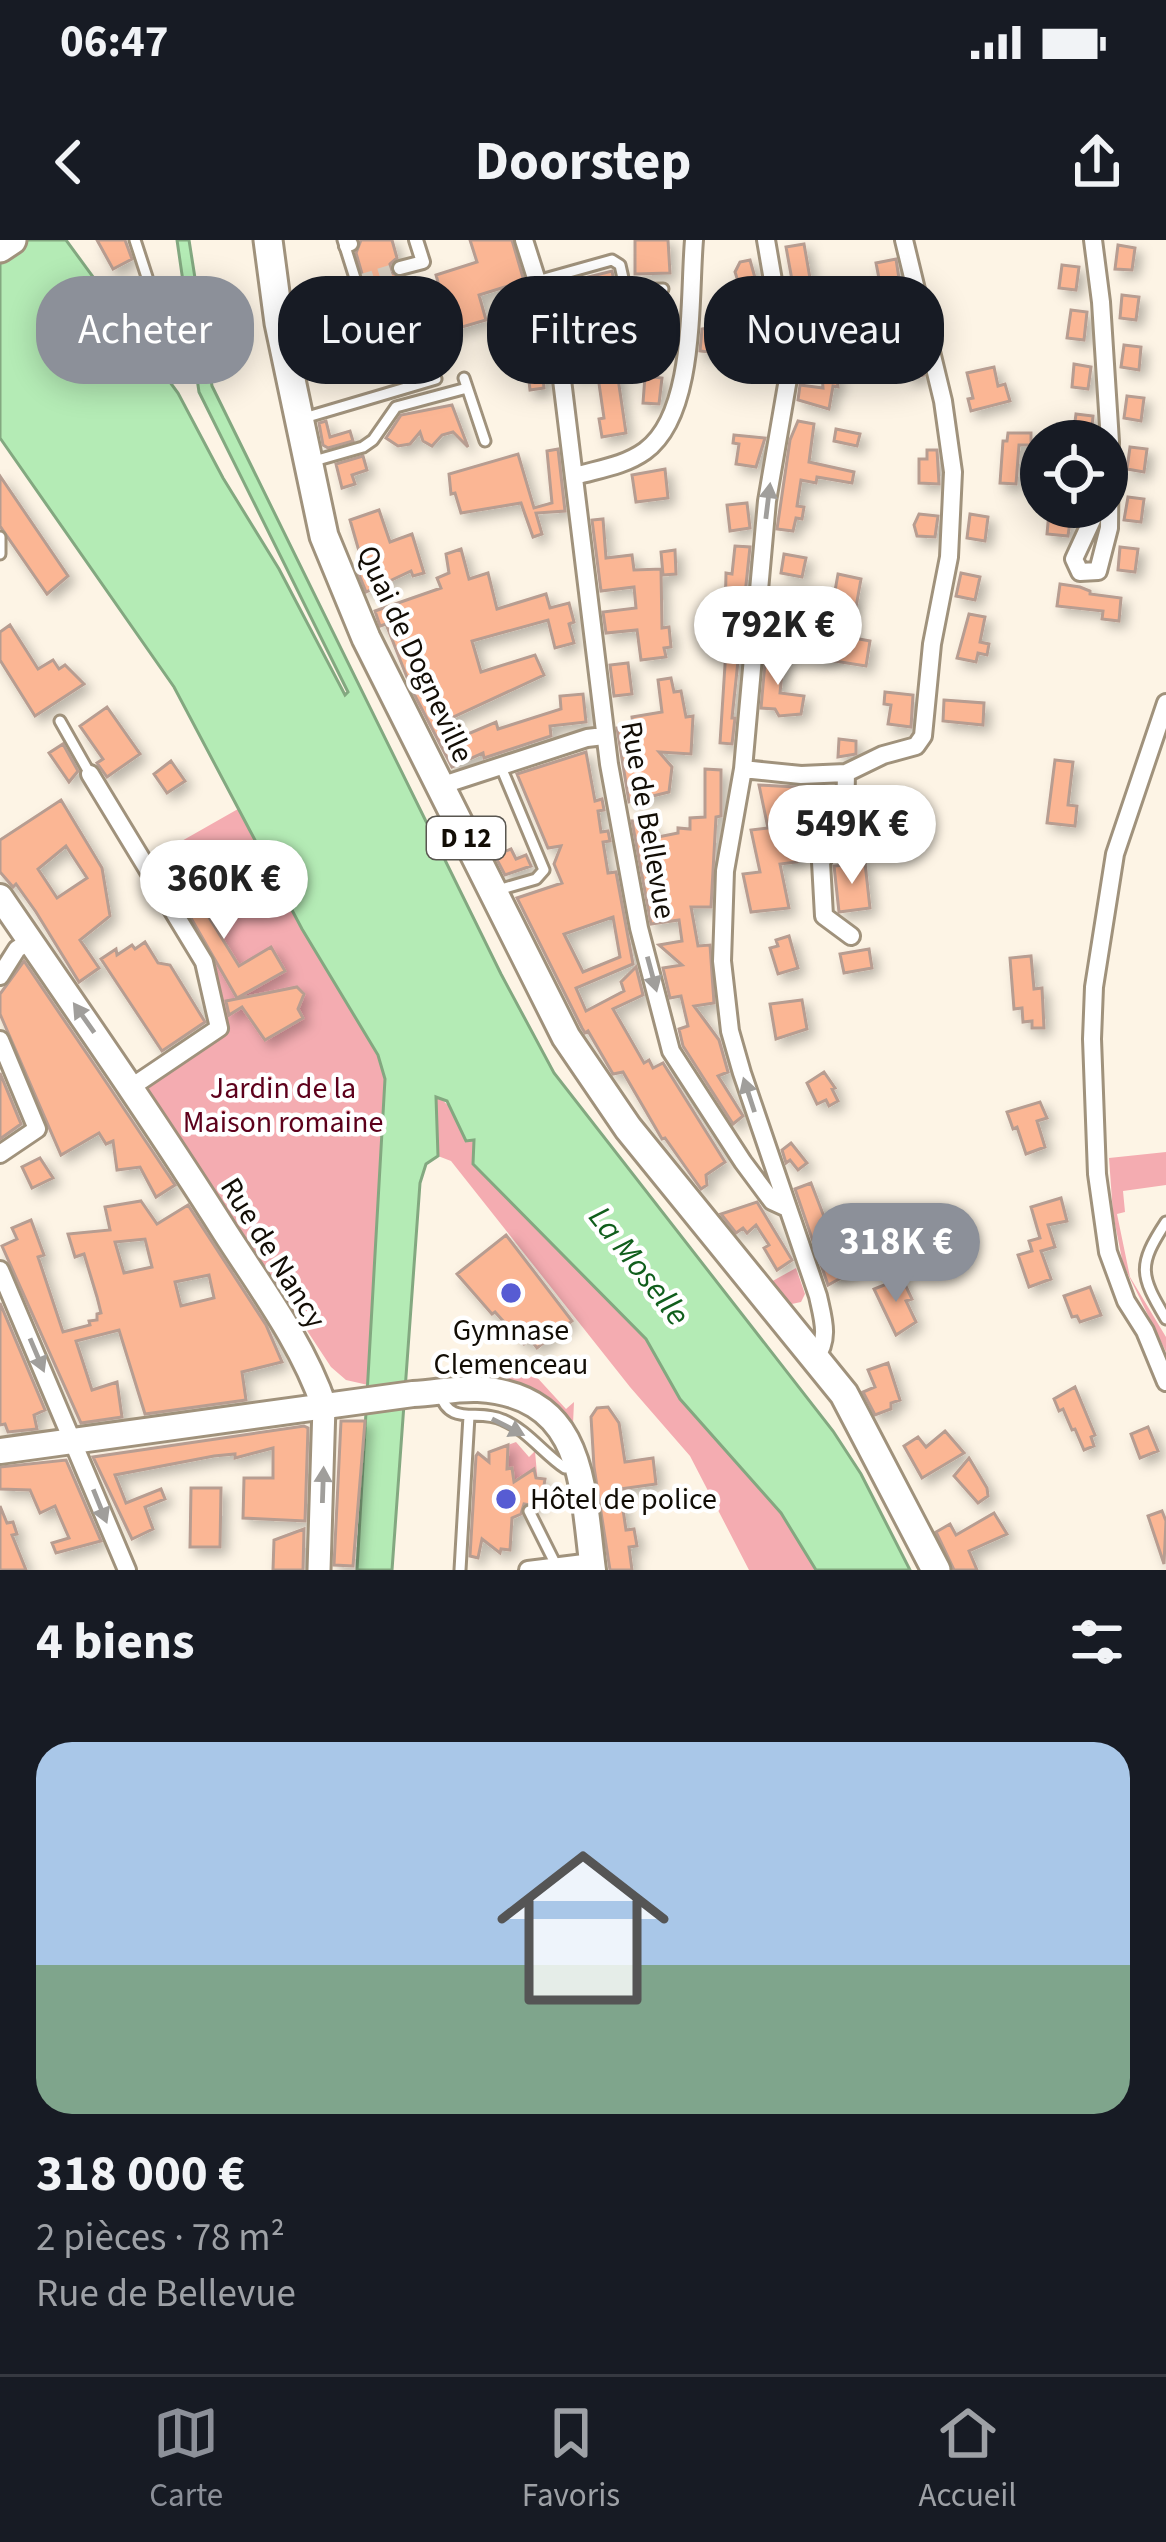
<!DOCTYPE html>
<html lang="fr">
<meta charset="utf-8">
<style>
:root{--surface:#171b24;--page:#20242c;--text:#f1f3f6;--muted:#9ea1a6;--line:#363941;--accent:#8c9099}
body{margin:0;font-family:"Source Sans 3",sans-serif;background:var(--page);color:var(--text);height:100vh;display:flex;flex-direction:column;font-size:45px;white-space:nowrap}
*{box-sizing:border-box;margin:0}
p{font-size:39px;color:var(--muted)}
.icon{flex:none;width:66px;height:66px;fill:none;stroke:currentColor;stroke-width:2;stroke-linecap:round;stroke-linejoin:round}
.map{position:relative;height:1330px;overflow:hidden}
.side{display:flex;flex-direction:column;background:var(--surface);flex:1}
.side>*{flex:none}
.hud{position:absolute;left:36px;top:36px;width:1095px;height:108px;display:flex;gap:24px}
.fabs{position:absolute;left:1020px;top:180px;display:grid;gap:24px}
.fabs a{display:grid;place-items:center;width:108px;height:108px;border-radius:50%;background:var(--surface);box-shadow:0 6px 30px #0003;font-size:60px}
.price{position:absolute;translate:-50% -102px;padding:0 27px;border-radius:42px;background:#fff;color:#222;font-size:39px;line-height:78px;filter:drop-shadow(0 3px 6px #0008)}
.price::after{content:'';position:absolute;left:50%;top:72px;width:36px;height:27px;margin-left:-18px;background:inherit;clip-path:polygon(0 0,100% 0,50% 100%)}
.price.active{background:var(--accent);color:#fff}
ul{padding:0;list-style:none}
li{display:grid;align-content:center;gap:24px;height:636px;padding:0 36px}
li+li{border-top:3px solid var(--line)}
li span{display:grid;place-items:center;height:372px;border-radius:36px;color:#555}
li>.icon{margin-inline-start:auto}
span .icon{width:216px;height:216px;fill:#fffc;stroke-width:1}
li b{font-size:51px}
h2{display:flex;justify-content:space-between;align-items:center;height:144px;padding:0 36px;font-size:51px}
.tag{padding:0 42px;border-radius:48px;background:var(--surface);box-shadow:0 6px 30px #0003;font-size:42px;line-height:108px}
.tag.active{background:var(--accent);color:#fff}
.status{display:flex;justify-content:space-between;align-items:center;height:84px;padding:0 60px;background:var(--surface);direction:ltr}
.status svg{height:33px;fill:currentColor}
header{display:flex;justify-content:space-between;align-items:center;height:156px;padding:0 36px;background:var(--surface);font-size:54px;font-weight:700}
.tabs{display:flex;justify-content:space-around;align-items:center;height:168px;border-top:3px solid var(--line);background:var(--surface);font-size:33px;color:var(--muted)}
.tabs a{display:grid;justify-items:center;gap:6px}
.tabs .active{color:var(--accent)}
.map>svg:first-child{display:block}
.green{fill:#f4acb1}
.water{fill:#b4ebb5;stroke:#83a880;stroke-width:3}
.building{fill:#fbb694;stroke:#b79d91;stroke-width:3;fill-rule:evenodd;filter:url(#shadow)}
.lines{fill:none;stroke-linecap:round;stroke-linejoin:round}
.pedestrian-tunnel{stroke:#dad1c3;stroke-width:12;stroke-dasharray:12 6;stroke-linecap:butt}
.service-casing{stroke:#a0927c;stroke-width:15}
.pedestrian-casing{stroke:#a0927c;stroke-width:18}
.minor-casing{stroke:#a0927c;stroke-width:22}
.tertiary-casing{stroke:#a0927c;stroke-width:27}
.secondary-casing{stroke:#a0927c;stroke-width:30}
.primary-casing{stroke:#a0927c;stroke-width:33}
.service{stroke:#fff;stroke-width:9}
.pedestrian{stroke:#fff;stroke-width:12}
.minor{stroke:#fff;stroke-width:16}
.tertiary{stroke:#fff;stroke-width:21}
.secondary{stroke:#fff;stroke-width:24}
.primary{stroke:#fff;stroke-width:27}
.oneway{fill:#a09e9b}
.poi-dot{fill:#575cd3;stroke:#fff;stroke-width:4.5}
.labels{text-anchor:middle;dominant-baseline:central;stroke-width:9;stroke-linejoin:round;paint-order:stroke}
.shield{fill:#fff;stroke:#595650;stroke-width:3}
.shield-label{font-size:27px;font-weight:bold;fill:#120d05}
.street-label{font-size:30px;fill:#120d05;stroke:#fff}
.park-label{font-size:30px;fill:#5d001b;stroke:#fff}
.poi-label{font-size:30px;fill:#120d05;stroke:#fff}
.water-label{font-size:33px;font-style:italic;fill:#105e1c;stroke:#fff}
</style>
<div class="status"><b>06:47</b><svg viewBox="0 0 49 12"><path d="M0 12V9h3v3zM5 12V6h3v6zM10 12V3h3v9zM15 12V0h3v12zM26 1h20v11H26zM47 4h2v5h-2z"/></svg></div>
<header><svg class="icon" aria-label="back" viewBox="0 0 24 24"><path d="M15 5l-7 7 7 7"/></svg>Doorstep<svg class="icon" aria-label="share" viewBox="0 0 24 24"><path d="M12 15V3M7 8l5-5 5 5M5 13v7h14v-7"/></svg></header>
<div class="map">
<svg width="1166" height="1330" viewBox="0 0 1166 1330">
<defs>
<filter id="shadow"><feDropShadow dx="6" dy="6" stdDeviation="6" flood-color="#0004"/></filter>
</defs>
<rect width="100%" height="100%" fill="#fdf4e5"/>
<!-- green -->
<path class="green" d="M428 38 436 69 413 70 405 45Z
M238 569 302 689 378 815 385 839 368 1145 346 1140 331 1127 142 840 218 788 204 722 143 623Z
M439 857 452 869 466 901 474 899V925L646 1099 680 1159 781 1273 816 1330H749L690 1216 630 1147 451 921 438 916 434 858Z
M1166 912V945L1123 951 1125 972 1117 974 1130 1037 1166 1097V1112L1123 1024 1113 974 1109 918Z
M796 1028 805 1054 801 1062 787 1065 769 1043Z
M533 1133 566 1169 574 1162 573 1184 536 1152 501 1141 500 1135Z
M516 1202 529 1217 535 1211 538 1246 533 1231 514 1243 512 1229H507L508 1205Z"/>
<!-- water -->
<path class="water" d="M0 0H66L178 153 223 238 279 329 345 455 348 452 199 152 177 0H189L212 146 501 734 554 833 833 1191 861 1234 910 1330H816L781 1273 680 1159 646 1099 473 924 474 900 466 901 447 861 436 857 438 916 426 924 420 943 392 1330H357L385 839 378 815 302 689 174 447 0 198Z"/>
<!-- building -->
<path class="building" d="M97 0H125L132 19 113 29Z
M361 0H392L397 18 390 24V32L403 38 413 70 444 64 436 35 477 22 470 0H512L524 41 479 55 486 80 421 99 430 131 393 142 356 13Z
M635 0H668L670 33 635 34Z
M804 4 811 44 827 41 833 72 855 67 861 114 846 117 841 92 811 98 809 88 795 90 786 41 792 40 786 7Z
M1118 5 1135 8 1132 30 1115 29Z
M896 19 900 45 881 49 876 23Z
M750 20 757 45 740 48 735 32 740 22Z
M1062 25 1079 27 1076 50 1059 48Z
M612 31 614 41 600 42 595 51 601 58 622 59 626 69 605 68 609 81 603 83 611 108 623 105 624 116 615 118 626 193 602 197 599 179 604 178 597 130 574 135 572 116 587 113 581 91 575 93 569 76 575 74 569 54 563 55 560 44Z
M156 41 172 75 161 80 145 46Z
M1122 55 1139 57 1136 80 1120 78Z
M635 58H662V71L636 69Z
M1071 70 1087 72 1084 100 1067 98Z
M766 75 769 95 770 109 752 95 748 79Z
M722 85 719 113 700 111 702 89Z
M913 98 924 135 909 138 900 101Z
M1124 105 1141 107 1139 130 1121 127Z
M547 121 549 137H543L544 148 530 150 527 125Z
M835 121 838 147 833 146 829 169 798 160 800 145 823 148 821 122Z
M1074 124 1091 127 1088 149 1072 147Z
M994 127 998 146 1005 144 1010 161 971 171 968 159 973 158 967 133Z
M645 136 662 138 659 164 643 163Z
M1127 156 1144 158 1141 181 1124 178Z
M452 165 468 207 453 192 442 195 432 206 423 201 420 192 410 204 398 206 386 198 401 175Z
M1076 174 1093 176 1091 199 1073 197Z
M326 181 330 197 350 191 353 201 328 208 323 205 319 183Z
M798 181 814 184 809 222 854 232 852 243 817 237 816 243 801 240 797 266 804 267 802 279 796 278 793 291 777 289 790 200Z
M836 189 860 194 857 206 834 201Z
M1008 193H1031V205H1019L1016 244 1000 243 1003 201H1007Z
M734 195 765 198 756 227 736 224 739 204 733 203Z
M1130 207 1147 209 1144 232 1127 229Z
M558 209 565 271 536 273 542 294 533 297 521 263 461 273 455 253 451 254 449 234 518 214 534 268 552 263 547 211Z
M927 210H937L939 244 919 243V219H927Z
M363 216 367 230 352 235 355 244 342 248 336 224Z
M665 229 668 258 636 262 632 235Z
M0 236 68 336 47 354 0 286Z
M1128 257 1144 259 1141 282 1124 280Z
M747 263 750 288 730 291 727 265Z
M379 270 390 302 412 294 424 333 413 336 411 331 366 352 356 327 363 325 350 280Z
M1049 272 1071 274 1068 296 1047 294Z
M919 274 938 276 935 297 917 296 914 285Z
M970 274 988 277 985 301 967 298Z
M603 279 606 318 632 315 634 330 661 329 662 388 669 387 671 407 664 408 666 417 641 420 637 390 606 393 603 372 636 368 634 347 601 351 592 280Z
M735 306 750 307 732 478H735L732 504 720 503 728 378 725 377 726 333 732 334Z
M1120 307 1138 309 1135 332 1118 330Z
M461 309 469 339 488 333 497 369 546 354 550 368 569 363 574 382 569 384 574 403 555 408 548 380 472 401 481 432 535 415 544 435 447 480 456 499 496 482 498 489 561 469 560 456 583 454 586 482 550 486 551 496 484 518 483 513 452 527 412 450 386 384 380 386 375 371 441 348 437 338 449 333 446 314Z
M675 310 676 334 663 335 661 312Z
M784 314 806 318 802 337 781 333Z
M961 333 980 337 975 360 956 356Z
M838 334 861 339 856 367 833 362Z
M1060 344 1080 347 1090 351V354L1121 358 1119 381 1102 379 1103 371 1057 366Z
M969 374 985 377 980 402 989 404 987 415 978 413 976 422 957 418Z
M10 385 38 429 53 420 59 429 65 425 84 444 35 476 0 420V392Z
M838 395 870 401 866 426 815 418 830 409 831 399Z
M766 411 784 414 780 453 804 456 801 474 779 476 775 469 761 468Z
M628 423 632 454 614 456 610 425Z
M671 438 674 452 681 451 686 477 693 476 691 514 659 512 672 527 669 552 629 562 617 488 633 485 632 477 662 472 658 440Z
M885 452 913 455 911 487 888 484 891 465 884 464Z
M944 460 984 463 983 485 943 481Z
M107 467 140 514 107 537 97 523 103 519 80 486Z
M839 499 856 501V514L838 517Z
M63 504 78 531 69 542 49 513Z
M586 512 595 561 602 559 604 570 598 571 601 592 608 591 610 601 603 602 608 633 616 632 633 724 576 748 586 771 624 751 621 742 636 727 643 755 613 769 644 823 649 820 653 828 663 823 725 922 706 935 707 945 701 949 665 898 662 899 623 832 613 834 588 791 585 793 582 788 517 658 562 643 554 624 561 606 548 608 517 534ZM613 677 620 717 583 732 564 694Z
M1055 520 1073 522 1068 565 1077 566 1075 586 1047 583Z
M171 521 185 541 167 553 154 534Z
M705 529 721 530V576L716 577 711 667H691L698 706 710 705 714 763 694 766 719 800 728 832 718 836 743 876 733 884 683 806 679 789 688 786 681 756 670 758 663 728 682 725 659 705 682 701 679 680 651 684 632 581 650 580 653 598 678 593V588L690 589V578L705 577Z
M759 545 797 547 804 578 788 580 797 622 780 624 789 668 751 672 743 634 760 632 751 590 768 588Z
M61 560 102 628 110 676 80 700 99 728 79 742 36 672 16 644 13 647 0 632V600ZM66 606 87 638 57 658 38 629Z
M511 609 516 619 526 615 531 626 505 635 495 616Z
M173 619 239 726 271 707 285 731 237 758 161 626Z
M865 623 870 668 839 672 834 626Z
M789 696 798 728 778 734 770 708 778 706 776 700Z
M145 702 158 723 170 725 205 782 162 811 101 719 116 709 117 715 132 705 135 709Z
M869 709 872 728 844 733 840 714Z
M1031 716 1034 749 1042 748 1044 788H1032V781L1023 782 1022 768 1014 769 1010 718Z
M24 721 100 833 175 945 156 957 140 927 117 930 113 901 106 904 99 893 61 915 0 774V754Z
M297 747 304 754 298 769 303 778 265 800 242 767 229 775 226 761Z
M802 760 807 789 776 799 770 764Z
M824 832 835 848 832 849 838 861 829 866 826 860 817 864 807 843Z
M0 833 21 884 0 899Z
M1040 862 1047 878 1037 881 1045 907 1026 914 1017 887 1013 889 1007 872Z
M791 903 807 923 798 930 790 920 786 923 782 910Z
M40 918 53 938 32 948 22 927Z
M811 943 833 1000 841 996 846 1004 856 1000 865 1017 849 1027 852 1032 828 1045 795 949Z
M1061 958 1067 981 1048 985 1055 1007 1041 1011 1051 1039 1029 1047 1018 1015 1032 1011 1029 1001 1040 998 1031 967Z
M141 961 157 984 188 965 266 1085 282 1122 242 1132 246 1160 145 1174 119 1090 76 1101 92 1150 117 1142 122 1177 81 1183 2 1006 17 999 12 988 31 980 44 1015 38 1017 63 1092 90 1085 89 1081 97 1080V1074L101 1073 97 1057 84 1014 75 1017 68 994 110 990 105 967ZM145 999 152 1027 124 1033 115 1002ZM209 1035 214 1058 181 1066 175 1042Z
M757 962 792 1020 777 1030 764 1008 769 1005 756 985 747 993 743 988 736 993 721 974Z
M506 995 572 1081 537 1108 530 1099 524 1104 495 1072 492 1074 457 1034Z
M902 1038 912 1059 906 1061 916 1082 896 1095 874 1049Z
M1090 1047 1101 1075 1080 1082 1077 1076 1072 1077 1064 1056Z
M0 1063 45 1170 34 1175 37 1189 8 1192 5 1184 0 1185Z
M888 1123 900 1160 891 1163V1169L875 1175 863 1152 875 1147 868 1130Z
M1075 1147 1095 1195 1091 1197 1094 1206 1084 1210 1075 1189 1072 1190 1063 1169 1059 1171 1054 1159Z
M608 1167 619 1183 625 1222 653 1218 656 1244 620 1249 626 1290 634 1289 637 1306 629 1307 632 1330H610L594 1227 591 1177 597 1168Z
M341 1181H365L353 1326 334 1325Z
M304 1186 308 1188 305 1281 243 1278 244 1238H273V1208L235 1218V1214L214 1216 115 1235 126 1263 161 1249 165 1259 145 1267 153 1289 132 1299 93 1217Z
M1148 1187 1158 1211 1140 1218 1131 1194Z
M945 1191 964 1213 922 1238 904 1206 918 1197 926 1207Z
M508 1205 507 1229 512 1228 514 1242 534 1229 536 1238 545 1239 542 1258 536 1266 524 1264 521 1274 512 1278 510 1310 501 1309 500 1313 482 1299 478 1318 470 1316 476 1216 478 1213 489 1222V1212Z
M969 1218 987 1248 988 1256 978 1263 954 1236Z
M66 1220 101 1301 56 1313 52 1303 69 1298 55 1266 40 1273 30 1250 0 1249V1227Z
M191 1248H221L220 1307H190Z
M0 1266 7 1283 13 1282 17 1294 12 1295 26 1330H0Z
M1162 1271 1166 1281 1164 1324 1148 1276Z
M994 1273 1007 1294 969 1311 977 1330H954L936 1292 950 1284 956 1295Z
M304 1289 303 1330H273L274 1300Z"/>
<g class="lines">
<!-- pedestrian-tunnel -->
<path class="pedestrian-tunnel" d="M362 40 400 28"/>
<defs>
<path id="service" d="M135 0 147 37
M537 41 612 20 620 25 625 47
M604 50 663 49
M287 96C311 86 349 78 360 54L343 0
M464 138 485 201
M304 178 436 139
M314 221 363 207 373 200 396 167 467 148
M0 297V314
M60 481 90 534
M498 650 536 639 544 630 501 527
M1166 982C1137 1026 1140 1035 1166 1079
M439 1152C450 1188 477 1168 503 1180 527 1190 544 1214 565 1228
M529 1271 557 1327
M460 1330 469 1176"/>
<path id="pedestrian" d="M346 6 351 4
M400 28 423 22 416 0"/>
<path id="minor" d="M524 0 558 107 609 524 639 688 671 811 743 922 772 961 785 967
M766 0 789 133 767 261 743 529 725 631 722 721 730 791 742 833 818 1056C823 1079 830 1099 815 1119
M1093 0 1101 62 1110 202 1109 288 1098 331 1080 332 1074 319 1098 267
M575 236C599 229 624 226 645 211 696 174 689 59 694 0
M1166 463 1115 614 1094 747 1092 799 1097 934 1108 1012 1126 1061 1145 1091 1166 1142
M743 529 801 535 846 533 883 515 916 506 923 496 932 404 949 317 953 232 943 161 904 0
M846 533 845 584 821 622 824 676 851 696
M90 534 204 722 219 788 133 846
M440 546 587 498 604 496
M0 736 17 709 30 701
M0 800 37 889 0 914
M0 1030 127 1330
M528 1330 592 1322"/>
<path id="tertiary" d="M319 1330 324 1166"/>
<path id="secondary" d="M0 657C76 768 153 878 225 992 261 1048 303 1104 324 1166
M0 1211 413 1154C435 1153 457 1148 478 1149 586 1156 582 1247 593 1330"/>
<path id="primary" d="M268 0 279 83 324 296 366 398 566 797 628 888 844 1154 936 1330
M0 8 12 0"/>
</defs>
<!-- service casing -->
<use href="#service" class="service-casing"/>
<!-- pedestrian casing -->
<use href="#pedestrian" class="pedestrian-casing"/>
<!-- minor casing -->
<use href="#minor" class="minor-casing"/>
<!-- tertiary casing -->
<use href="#tertiary" class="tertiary-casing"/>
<!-- secondary casing -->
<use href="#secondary" class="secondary-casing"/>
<!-- primary casing -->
<use href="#primary" class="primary-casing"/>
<!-- service -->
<use href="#service" class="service"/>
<!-- pedestrian -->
<use href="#pedestrian" class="pedestrian"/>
<!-- minor -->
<use href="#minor" class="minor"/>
<!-- tertiary -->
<use href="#tertiary" class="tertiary"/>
<!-- secondary -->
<use href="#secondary" class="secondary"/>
<!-- primary -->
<use href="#primary" class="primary"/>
</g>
<!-- one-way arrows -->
<defs><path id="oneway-solid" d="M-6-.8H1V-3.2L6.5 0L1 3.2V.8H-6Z" transform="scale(3)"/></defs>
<g class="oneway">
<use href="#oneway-solid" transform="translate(768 261) rotate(-83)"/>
<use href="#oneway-solid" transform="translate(652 734) rotate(75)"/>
<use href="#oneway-solid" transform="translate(84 778) rotate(-125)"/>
<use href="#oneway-solid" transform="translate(749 855) rotate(-108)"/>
<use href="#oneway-solid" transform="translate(37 1115) rotate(67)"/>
<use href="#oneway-solid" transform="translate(508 1187) rotate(27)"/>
<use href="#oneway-solid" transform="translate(323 1245) rotate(-88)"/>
<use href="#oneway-solid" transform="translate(100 1266) rotate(68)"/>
</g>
<!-- markers -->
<g class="poi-dot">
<circle cx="511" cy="1053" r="12"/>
<circle cx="506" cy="1259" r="12"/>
</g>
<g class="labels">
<!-- shield labels -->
<rect class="shield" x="427" y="577" width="78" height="42" rx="9"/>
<g class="shield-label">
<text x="466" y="598">D 12</text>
</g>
<!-- street labels -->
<g class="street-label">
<text transform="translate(415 414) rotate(65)">Quai de Dogneville</text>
<text transform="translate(648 580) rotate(80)">Rue de Bellevue</text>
<text transform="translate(273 1013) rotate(58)">Rue de Nancy</text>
</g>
<!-- park labels -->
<g class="park-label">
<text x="283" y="848">Jardin de la<tspan x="283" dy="34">Maison romaine</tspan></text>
</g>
<!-- poi labels -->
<g class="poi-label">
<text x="511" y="1090">Gymnase<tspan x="511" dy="34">Clemenceau</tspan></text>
<text x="530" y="1259" text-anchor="start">Hôtel de police</text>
</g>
<!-- water labels -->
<g class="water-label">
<text transform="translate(639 1026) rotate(52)">La Moselle</text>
</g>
</g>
</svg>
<div class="fabs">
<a><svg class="icon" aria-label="locate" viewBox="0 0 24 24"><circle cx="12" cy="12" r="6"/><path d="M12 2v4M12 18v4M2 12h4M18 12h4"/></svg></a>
</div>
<b class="price" style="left:778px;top:448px">792K €</b>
<b class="price" style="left:852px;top:647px">549K €</b>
<b class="price" style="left:224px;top:702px">360K €</b>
<b class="price active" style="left:896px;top:1065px">318K €</b>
<div class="hud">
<a class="tag active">Acheter</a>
<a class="tag">Louer</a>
<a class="tag">Filtres</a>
<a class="tag">Nouveau</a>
</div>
</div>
<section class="side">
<h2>4 biens<svg class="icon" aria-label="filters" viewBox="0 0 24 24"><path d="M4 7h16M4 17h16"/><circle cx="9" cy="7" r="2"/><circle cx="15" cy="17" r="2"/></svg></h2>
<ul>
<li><span style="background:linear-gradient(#a9c7e8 60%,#7fa58c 0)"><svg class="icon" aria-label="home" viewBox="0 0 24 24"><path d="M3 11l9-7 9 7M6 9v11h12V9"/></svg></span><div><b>318 000 €</b><p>2 pièces · 78 m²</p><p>Rue de Bellevue</p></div></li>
</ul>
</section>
<nav class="tabs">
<a class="active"><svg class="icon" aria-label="map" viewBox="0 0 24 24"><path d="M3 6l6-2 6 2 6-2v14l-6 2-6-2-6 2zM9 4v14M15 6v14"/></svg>Carte</a>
<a><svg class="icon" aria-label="saved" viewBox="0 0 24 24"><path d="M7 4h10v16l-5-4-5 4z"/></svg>Favoris</a>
<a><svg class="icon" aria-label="home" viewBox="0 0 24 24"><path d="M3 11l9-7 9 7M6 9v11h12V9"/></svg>Accueil</a>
</nav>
